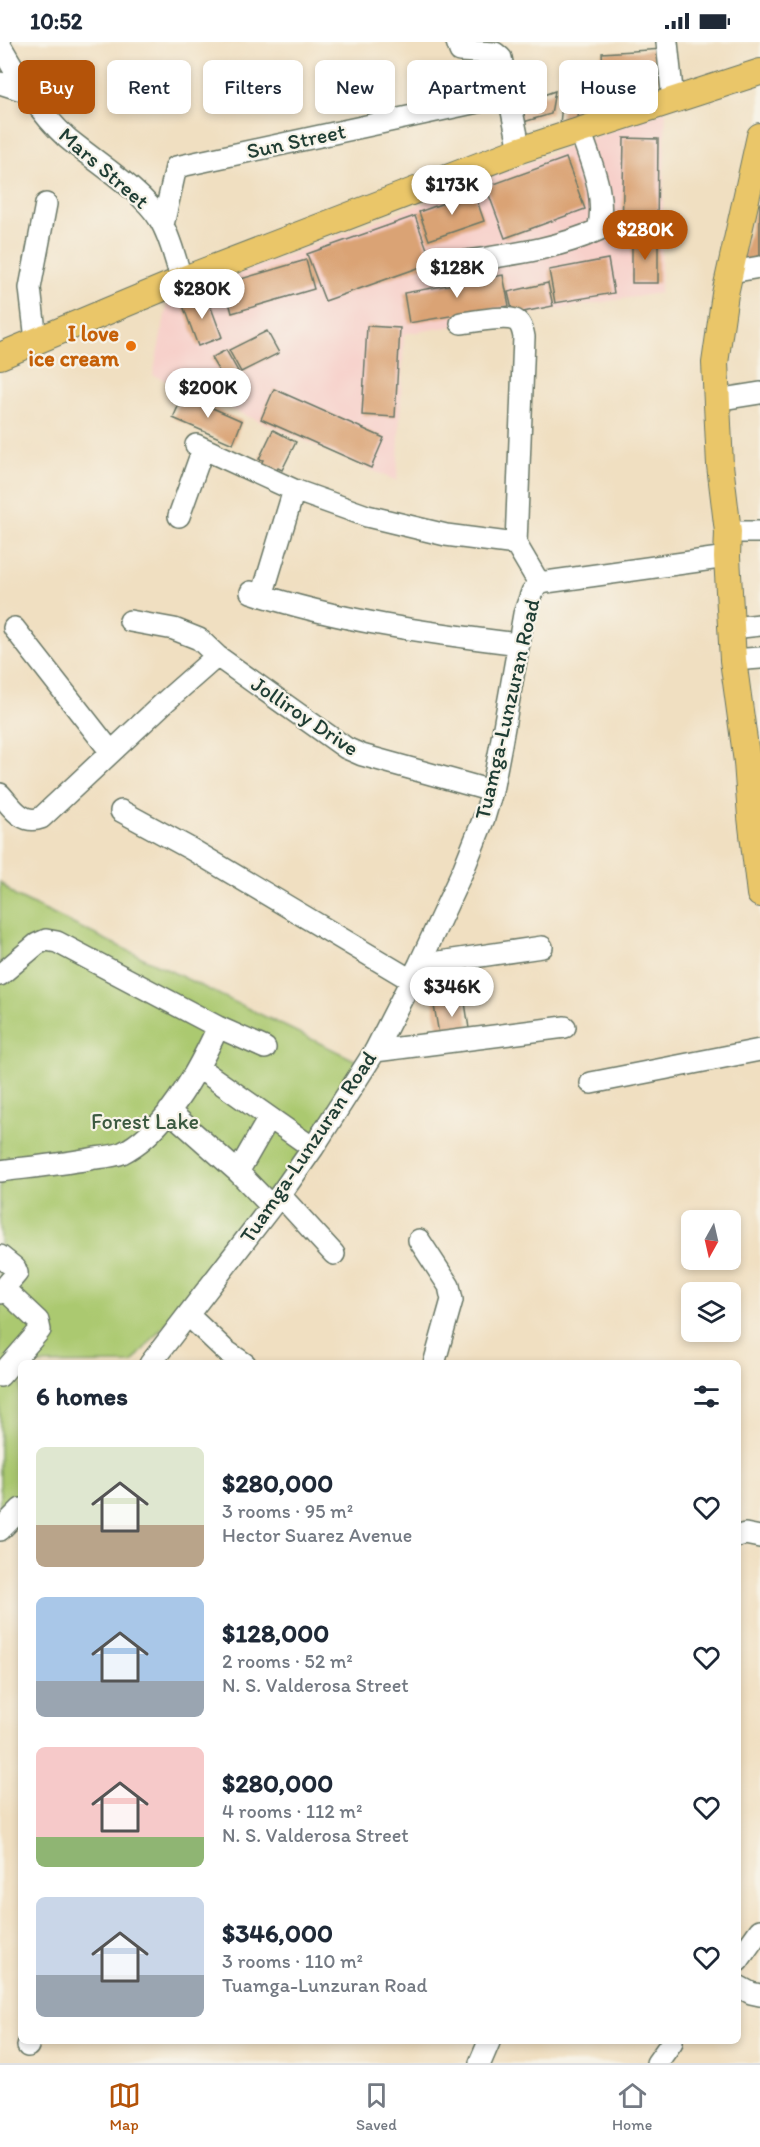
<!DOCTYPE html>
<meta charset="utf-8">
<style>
:root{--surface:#fff;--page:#f2f2f3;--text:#1f2937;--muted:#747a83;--line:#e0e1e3;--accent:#b45309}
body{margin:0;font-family:Itim,sans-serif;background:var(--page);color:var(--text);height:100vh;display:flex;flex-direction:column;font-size:22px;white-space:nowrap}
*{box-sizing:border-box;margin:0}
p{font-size:20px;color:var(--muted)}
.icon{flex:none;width:33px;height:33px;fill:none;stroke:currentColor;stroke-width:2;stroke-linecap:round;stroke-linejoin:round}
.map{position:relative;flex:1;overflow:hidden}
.side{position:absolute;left:18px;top:1318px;width:723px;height:684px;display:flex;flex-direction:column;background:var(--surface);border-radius:9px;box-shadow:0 3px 9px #0003}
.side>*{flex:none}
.hud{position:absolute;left:18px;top:18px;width:724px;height:54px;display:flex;gap:12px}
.needle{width:39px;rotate:188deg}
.tools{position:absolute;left:681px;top:1168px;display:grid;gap:12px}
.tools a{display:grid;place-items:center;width:60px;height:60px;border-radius:9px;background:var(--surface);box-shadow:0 3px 9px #0003;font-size:30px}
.price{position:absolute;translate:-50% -51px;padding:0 14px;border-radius:21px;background:#fff;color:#222;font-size:20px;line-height:39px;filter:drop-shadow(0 2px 3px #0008)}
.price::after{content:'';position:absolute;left:50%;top:36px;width:18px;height:14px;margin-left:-9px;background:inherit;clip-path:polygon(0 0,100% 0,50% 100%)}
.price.on{background:var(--accent);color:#fff}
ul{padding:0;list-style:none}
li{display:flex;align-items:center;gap:18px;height:150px;padding:0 18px}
li span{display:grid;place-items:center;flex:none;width:168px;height:120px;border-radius:9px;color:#555}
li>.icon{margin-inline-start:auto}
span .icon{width:72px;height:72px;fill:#fffc;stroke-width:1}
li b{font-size:26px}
h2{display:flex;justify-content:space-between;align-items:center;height:72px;padding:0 18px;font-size:26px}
.chip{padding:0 21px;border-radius:9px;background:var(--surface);box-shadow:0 3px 9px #0003;font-size:21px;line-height:54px}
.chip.on{background:var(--accent);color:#fff}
.status{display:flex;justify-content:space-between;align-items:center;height:42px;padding:0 30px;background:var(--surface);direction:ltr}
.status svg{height:16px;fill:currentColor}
.tabs{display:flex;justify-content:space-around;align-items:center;height:84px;border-top:2px solid var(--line);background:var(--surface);font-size:16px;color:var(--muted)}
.tabs a{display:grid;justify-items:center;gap:3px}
.tabs .on{color:var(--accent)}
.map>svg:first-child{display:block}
.built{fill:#f7d0ca}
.green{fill:#abc970;stroke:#658352;stroke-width:1.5}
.building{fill:#daa374}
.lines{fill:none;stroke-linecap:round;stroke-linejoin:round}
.minor-casing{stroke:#687665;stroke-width:24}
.major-casing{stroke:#687665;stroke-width:28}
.minor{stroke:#fff;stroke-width:21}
.major{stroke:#eac669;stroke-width:26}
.food-dot{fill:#e8710a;stroke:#f7f3e8;stroke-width:2}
.labels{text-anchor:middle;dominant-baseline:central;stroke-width:4.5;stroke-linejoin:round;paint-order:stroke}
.street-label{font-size:22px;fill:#1f3d34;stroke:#f7f3e8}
.food-label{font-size:22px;font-weight:bold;fill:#c56008;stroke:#f7f3e8;text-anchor:end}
.park-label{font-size:22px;fill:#3b5940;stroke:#f7f3e8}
</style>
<div class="status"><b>10:52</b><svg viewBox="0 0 49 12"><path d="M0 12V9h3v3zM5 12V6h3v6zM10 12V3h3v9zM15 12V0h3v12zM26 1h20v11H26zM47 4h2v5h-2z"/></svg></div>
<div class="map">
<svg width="760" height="2021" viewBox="0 0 760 2021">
<rect width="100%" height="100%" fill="#f7f3e8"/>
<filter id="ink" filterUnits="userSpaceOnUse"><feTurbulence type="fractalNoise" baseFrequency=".0167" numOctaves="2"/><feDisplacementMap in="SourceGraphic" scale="12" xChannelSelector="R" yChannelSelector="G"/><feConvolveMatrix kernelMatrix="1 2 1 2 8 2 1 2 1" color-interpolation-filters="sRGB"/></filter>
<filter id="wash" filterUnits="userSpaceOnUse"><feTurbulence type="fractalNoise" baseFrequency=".008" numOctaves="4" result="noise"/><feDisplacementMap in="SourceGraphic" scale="24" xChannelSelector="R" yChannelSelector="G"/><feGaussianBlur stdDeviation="1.35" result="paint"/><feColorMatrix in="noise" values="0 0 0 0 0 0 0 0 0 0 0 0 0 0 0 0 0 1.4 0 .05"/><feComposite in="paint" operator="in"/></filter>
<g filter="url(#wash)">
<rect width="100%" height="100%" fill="#f0dfc1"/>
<!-- built -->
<path class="built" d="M666 68 660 251 404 292 397 439 153 333 168 259Z"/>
<!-- green -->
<path class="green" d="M0 840 15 854 361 1021 265 1163 132 1321 21 1322V1454L0 1473Z"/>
<g id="blocks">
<!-- building -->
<path class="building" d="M663 7 665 36 604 40 602 11Z
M555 49 551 72 520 81 515 63Z
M563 53 580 55 578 76 560 82Z
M624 96 658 97 657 195H622Z
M566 116 585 167 505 196 486 145Z
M474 150 484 179 429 198 419 170Z
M757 162H760V219L741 222Z
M415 174 432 221 325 259 307 212Z
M632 197H658V241H632Z
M608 217 614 251 555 261 549 228Z
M306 218 314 247 232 271 224 242Z
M503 233 509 264 409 281 404 251Z
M548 241 553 264 513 272 508 250Z
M206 252 222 295 198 304 182 261Z
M367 284 400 286 395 375 362 373Z
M267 289 279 311 241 330 229 308Z
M226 308 240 333 226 341 211 316Z
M274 347 384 396 371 426 261 377Z
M183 353 242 379 233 402 173 376Z
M273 388 296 400 282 428 278 426 275 431 260 424 263 418 259 417Z
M464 954 470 993 440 998 433 958Z"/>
</g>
</g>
<g filter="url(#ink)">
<use href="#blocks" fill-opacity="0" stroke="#687665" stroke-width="1.5"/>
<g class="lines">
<defs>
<path id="minor" d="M457 0 460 9 495 11 501 16 520 108
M667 0 673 58
M0 3C19 36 38 70 67 96 93 118 143 149 160 178 171 196 175 218 182 238
M0 41 28 50
M163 183 176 125 510 53
M460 220C506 213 555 208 598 188 607 154 591 121 580 88
M731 230 760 225
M461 281C474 280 503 273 515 278 521 281 523 289 524 295L516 502 539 541
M36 298 30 246 46 162
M716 358 760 351
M196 403 294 448 367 474 446 493 516 502
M179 474 203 407
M728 490H760
M251 550C338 579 428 591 519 602
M262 554 294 448
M130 579 174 587 199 597 217 614 346 706 362 713 492 749
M14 586 111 710
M732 586 760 583
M733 618 760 616
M0 752C12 765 22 783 41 776L167 658 217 614
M121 769 191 807 411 938
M419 923 542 905
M0 933 37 902 46 898 57 900 218 985 265 1006
M375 1009 565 985
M199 1026 313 1106
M591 1041 760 1008
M169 1069 238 1130 271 1164
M0 1129C32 1125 64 1122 95 1116 104 1115 115 1114 122 1111 166 1089 199 1027 218 985
M238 1130 269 1076
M280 1153 334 1212
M419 1198 449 1244 452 1258 434 1322
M0 1214 15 1226 17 1231 0 1251
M188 1273 226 1309 245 1322
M150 1322 280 1153 313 1106 375 1009 419 923 464 826 484 776 492 749 501 702 524 572 532 550 539 541 727 515
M0 1334 40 1288 38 1279 4 1247
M0 1488 21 1467
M738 1494 745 1492 760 1495
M738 1919 760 1888
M738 1944 751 1951 760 1953
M28 2004 29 2000
M480 2021 489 2000
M657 2021 672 2000"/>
<path id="major" d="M760 94 725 252 715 321 720 423 728 490 727 515 733 618 747 720 751 775 760 852
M0 314 182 238 520 108 760 30"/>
</defs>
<!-- minor casing -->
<use href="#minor" class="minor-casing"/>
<!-- major casing -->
<use href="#major" class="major-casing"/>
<!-- minor -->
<use href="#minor" class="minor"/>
<!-- major -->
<use href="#major" class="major"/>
</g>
</g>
<!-- markers -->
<circle class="food-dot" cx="131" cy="304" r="6"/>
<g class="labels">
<!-- street labels -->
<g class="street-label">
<text transform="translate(296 99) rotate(-12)">Sun Street</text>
<text transform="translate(104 126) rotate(41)">Mars Street</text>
<text transform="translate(507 667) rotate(-77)">Tuamga-Lunzuran Road</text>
<text transform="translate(305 674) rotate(34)">Jolliroy Drive</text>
<text transform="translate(308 1105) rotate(-56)">Tuamga-Lunzuran Road</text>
</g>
<!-- food labels -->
<g class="food-label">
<text x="119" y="291">I love<tspan x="119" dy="25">ice cream</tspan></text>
</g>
<!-- park labels -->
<g class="park-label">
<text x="145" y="1079">Forest Lake</text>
</g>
</g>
</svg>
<div class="tools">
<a><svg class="needle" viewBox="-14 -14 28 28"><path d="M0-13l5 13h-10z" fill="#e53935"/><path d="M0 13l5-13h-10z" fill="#747a83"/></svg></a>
<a><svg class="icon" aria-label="layers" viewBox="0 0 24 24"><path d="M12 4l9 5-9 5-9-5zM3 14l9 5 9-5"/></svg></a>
</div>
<b class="price" style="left:452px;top:174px">$173K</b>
<b class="price on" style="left:645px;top:219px">$280K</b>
<b class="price" style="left:457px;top:257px">$128K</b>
<b class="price" style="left:202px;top:278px">$280K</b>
<b class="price" style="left:208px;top:377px">$200K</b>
<b class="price" style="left:452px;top:976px">$346K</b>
<div class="hud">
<a class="chip on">Buy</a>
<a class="chip">Rent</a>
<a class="chip">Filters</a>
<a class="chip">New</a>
<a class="chip">Apartment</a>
<a class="chip">House</a>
</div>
<section class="side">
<h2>6 homes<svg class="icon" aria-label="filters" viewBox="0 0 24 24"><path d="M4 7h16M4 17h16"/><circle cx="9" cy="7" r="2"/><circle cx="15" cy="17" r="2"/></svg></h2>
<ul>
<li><span style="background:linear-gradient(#dfe7d0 65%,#b9a48a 0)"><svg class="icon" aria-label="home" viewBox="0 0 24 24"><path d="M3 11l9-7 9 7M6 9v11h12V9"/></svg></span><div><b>$280,000</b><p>3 rooms · 95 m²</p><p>Hector Suarez Avenue</p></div><svg class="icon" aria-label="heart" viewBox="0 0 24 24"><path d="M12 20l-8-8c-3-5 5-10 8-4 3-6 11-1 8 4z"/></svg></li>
<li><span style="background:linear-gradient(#a9c7e8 70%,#9aa5b1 0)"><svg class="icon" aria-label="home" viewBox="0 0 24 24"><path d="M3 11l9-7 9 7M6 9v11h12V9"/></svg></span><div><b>$128,000</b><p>2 rooms · 52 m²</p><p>N. S. Valderosa Street</p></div><svg class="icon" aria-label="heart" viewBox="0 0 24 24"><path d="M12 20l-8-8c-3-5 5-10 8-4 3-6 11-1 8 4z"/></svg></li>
<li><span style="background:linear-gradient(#f6c9c9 75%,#8fb573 0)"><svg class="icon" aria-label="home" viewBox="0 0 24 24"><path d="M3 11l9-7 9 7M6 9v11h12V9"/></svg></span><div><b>$280,000</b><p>4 rooms · 112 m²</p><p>N. S. Valderosa Street</p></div><svg class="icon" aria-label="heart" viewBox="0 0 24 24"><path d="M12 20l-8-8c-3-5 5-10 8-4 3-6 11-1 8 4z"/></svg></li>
<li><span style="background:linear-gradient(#c9d6e8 65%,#9aa5b1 0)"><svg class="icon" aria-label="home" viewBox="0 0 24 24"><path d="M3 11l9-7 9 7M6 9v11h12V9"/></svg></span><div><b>$346,000</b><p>3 rooms · 110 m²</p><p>Tuamga-Lunzuran Road</p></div><svg class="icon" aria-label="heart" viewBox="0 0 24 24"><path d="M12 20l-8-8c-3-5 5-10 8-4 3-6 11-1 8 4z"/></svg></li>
</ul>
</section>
</div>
<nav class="tabs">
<a class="on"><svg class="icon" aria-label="map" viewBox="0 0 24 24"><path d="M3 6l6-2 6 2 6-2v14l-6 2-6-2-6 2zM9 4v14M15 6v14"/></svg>Map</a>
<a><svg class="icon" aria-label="saved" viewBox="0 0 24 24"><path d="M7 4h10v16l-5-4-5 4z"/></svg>Saved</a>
<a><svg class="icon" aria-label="home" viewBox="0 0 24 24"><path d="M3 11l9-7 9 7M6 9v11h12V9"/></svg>Home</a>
</nav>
